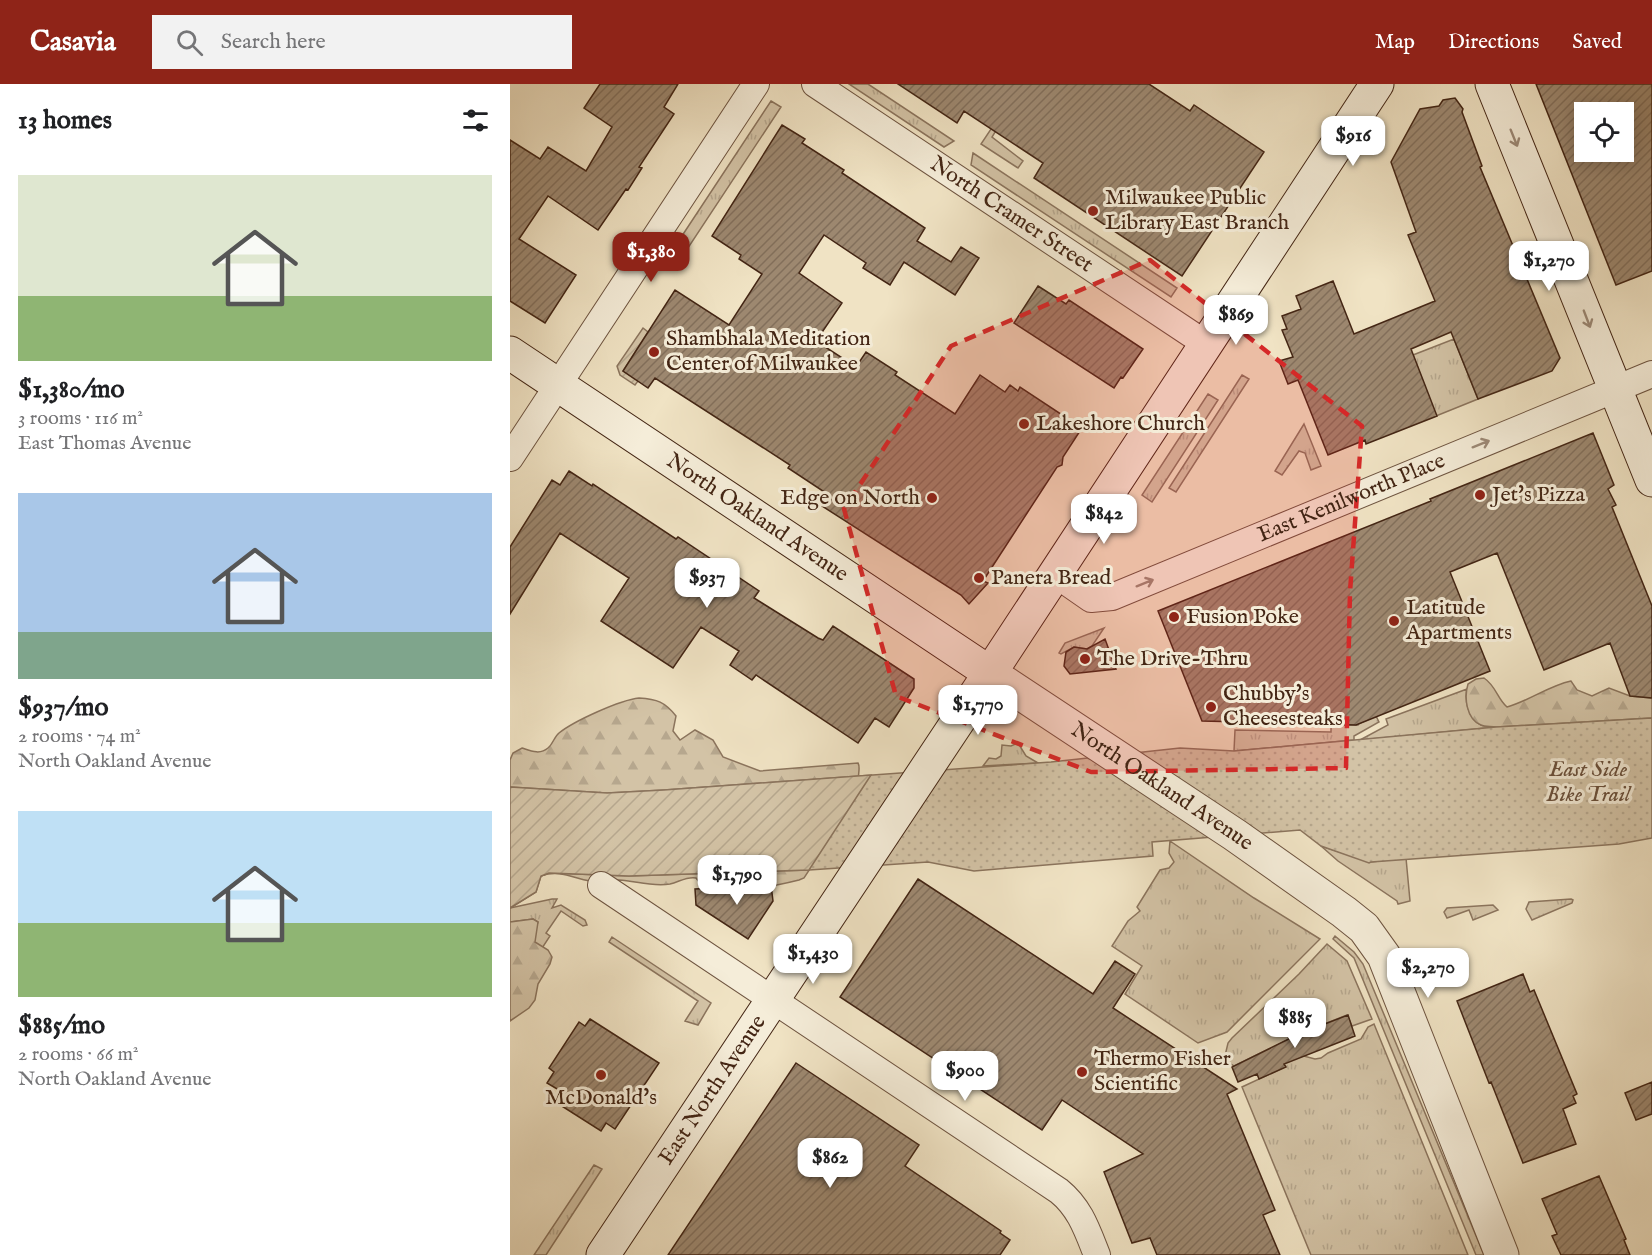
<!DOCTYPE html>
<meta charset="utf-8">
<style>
:root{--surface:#fff;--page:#f2f2f2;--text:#202124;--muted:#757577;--accent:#8f2418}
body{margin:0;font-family:"IM FELL English",serif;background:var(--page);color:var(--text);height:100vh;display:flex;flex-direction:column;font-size:22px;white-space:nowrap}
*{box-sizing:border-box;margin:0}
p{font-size:20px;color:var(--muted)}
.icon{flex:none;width:33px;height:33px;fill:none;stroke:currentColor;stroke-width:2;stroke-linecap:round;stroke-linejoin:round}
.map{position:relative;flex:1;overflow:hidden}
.sheet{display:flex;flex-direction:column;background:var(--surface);width:510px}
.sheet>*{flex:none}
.tools{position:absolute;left:1064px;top:18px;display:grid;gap:12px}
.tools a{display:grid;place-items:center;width:60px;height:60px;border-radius:0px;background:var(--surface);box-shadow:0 3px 15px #0003;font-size:30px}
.price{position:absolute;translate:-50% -51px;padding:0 14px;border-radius:12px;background:#fff;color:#222;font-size:20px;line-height:39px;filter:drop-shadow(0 2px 3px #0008)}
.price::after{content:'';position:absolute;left:50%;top:36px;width:18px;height:14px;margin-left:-9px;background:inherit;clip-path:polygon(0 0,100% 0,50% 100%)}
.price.on{background:var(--accent);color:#fff}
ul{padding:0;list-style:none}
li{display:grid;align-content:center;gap:12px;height:318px;padding:0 18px}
li span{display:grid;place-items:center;height:186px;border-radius:0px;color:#555}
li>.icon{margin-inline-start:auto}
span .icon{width:108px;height:108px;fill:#fffc;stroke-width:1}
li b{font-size:26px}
h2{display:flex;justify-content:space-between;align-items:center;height:72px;padding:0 18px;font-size:26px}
header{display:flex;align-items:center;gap:36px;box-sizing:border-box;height:84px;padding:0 30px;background:var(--accent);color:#fff}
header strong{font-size:28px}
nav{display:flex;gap:33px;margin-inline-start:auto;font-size:21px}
.search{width:420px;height:54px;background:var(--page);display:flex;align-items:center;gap:15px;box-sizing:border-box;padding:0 21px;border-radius:0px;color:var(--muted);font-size:22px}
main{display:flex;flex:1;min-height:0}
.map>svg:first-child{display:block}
.grass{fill:url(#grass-tufts);stroke:#8b745d;stroke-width:1.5}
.forest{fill:url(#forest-firs);stroke:#8b745d;stroke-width:1.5}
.park{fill:url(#park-dots);stroke:#8b745d;stroke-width:1.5}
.garden{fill:url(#garden-furrows);stroke:#8b745d;stroke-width:1.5}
.building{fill:url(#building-hatch);stroke:#432514;stroke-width:1.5;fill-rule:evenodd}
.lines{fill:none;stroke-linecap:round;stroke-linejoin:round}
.minor-casing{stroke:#6e5440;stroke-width:28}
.tertiary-casing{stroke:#6e5440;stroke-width:35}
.secondary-casing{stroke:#432514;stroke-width:35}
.minor{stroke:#f5edd9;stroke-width:26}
.tertiary{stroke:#f5edd9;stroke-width:33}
.secondary{stroke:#f5edd9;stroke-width:33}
.oneway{stroke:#9c8976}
.marked{fill:#d62828;fill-opacity:0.2;stroke:#d62828;stroke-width:4.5;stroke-dasharray:12 8;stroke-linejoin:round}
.poi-dot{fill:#8f2418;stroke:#f5edd9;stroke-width:2}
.labels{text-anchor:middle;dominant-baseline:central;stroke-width:6;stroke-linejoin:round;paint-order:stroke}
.poi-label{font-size:22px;fill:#432514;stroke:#f5edd9;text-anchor:start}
.street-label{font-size:22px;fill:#432514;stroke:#f5edd9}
.park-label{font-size:22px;font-style:italic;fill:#674c38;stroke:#f5edd9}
</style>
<header>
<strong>Casavia</strong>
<div class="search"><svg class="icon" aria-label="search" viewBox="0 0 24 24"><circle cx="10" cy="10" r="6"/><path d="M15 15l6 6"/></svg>Search here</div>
<nav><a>Map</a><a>Directions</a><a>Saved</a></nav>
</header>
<main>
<section class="sheet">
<h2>13 homes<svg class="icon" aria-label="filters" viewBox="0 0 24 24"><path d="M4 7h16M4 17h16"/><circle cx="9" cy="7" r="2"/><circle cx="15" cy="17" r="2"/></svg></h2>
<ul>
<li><span style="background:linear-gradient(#dfe7d0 65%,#8fb573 0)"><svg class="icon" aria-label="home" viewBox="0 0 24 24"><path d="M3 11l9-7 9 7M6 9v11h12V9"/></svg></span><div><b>$1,380/mo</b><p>3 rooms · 116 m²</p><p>East Thomas Avenue</p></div></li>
<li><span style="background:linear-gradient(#a9c7e8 75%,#7fa58c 0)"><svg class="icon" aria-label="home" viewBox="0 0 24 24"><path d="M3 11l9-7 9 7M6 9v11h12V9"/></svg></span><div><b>$937/mo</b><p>2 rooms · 74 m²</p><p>North Oakland Avenue</p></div></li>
<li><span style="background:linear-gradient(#bfe0f5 60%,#8fb573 0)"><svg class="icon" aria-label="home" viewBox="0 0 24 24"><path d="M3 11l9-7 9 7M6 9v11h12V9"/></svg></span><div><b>$885/mo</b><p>2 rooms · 66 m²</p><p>North Oakland Avenue</p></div></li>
</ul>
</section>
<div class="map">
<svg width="1142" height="1171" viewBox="0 0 1142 1171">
<defs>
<pattern id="grass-tufts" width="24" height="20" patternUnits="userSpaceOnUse" patternTransform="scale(1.5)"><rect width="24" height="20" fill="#d3c3a6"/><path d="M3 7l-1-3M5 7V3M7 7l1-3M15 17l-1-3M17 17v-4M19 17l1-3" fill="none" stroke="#b6a78e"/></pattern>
<pattern id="forest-firs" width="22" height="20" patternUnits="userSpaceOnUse" patternTransform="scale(1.5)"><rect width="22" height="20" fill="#d3c3a6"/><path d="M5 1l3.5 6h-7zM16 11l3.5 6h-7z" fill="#b6a78e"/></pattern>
<pattern id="park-dots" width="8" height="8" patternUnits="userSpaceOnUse" patternTransform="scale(1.5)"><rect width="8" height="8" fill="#d3c3a6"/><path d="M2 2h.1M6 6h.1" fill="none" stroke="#b6a78e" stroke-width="1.8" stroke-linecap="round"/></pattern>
<pattern id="garden-furrows" width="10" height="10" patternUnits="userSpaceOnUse" patternTransform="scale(1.5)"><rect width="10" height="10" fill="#d3c3a6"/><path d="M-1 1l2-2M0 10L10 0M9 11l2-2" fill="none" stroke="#b6a78e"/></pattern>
<pattern id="building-hatch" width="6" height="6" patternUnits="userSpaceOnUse" patternTransform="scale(1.5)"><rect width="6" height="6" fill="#9d8870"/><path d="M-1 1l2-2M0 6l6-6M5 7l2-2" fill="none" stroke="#826f5b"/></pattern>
</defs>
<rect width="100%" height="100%" fill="#f0e3c4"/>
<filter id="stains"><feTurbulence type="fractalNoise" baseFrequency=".00333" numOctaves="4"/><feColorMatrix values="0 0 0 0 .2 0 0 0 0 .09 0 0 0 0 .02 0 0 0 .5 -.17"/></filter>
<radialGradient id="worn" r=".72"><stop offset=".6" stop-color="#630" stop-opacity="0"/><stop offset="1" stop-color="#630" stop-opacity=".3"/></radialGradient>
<!-- grass -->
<path class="grass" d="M339 0H358L444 57 434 63Z
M261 17 271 23 168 179 160 170Z
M483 42 487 45 482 53 513 77 508 84 471 60Z
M463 69 667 204 661 213 461 81Z
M944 255 968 315 926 332 903 271Z
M732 291 739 295 666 408 659 404Z
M698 310 708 316 642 418 632 411Z
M794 340 811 382 801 386 795 369 789 367 772 391 765 387Z
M594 544 582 562 577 565 564 563 551 570 549 569 555 559Z
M957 605C954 616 959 636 971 641 975 643 981 642 986 643L850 656 878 641 876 635Z
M866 632 869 638 844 652V656L724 667 725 646 821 648V641H848V640Z
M508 659 516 672 528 679 473 682 479 674 486 675 491 672 492 661 501 662Z
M660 757 744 814 810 855 717 948 688 959 615 910 632 882 602 862 618 837 630 827 627 823 650 786 659 784 664 778 659 769Z
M811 762 861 778 896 774 900 817 888 820 887 817 828 777Z
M42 815H47L42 824 51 821 75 836 77 841 73 842 51 827 36 849 40 852 0 913 28 838 23 835 0 838V824Z
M1061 815 1063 816 1062 819 1022 836 1016 825 1019 818Z
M983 821 988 826 963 836 959 826 937 834 934 828 937 824Z
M825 852 844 868 853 880 974 1171H966L844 874 823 855Z
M102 853 201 919 188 941 175 937 188 917 99 858Z
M817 860 837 877 862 935 842 942 837 931 789 950 724 982 714 976 718 959 722 954 789 890Z
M864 940 958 1171H801L732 1003 775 983 772 976 790 971 805 975 811 974 818 969 851 955 858 943Z
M84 1081 92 1085 36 1171H24Z"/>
<!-- forest -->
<path class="forest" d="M974 594C986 602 987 614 997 623 1019 617 1038 602 1061 597L1067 606 1082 612 1099 604 1120 612 1142 614V634L986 643C981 642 975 643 971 641 956 635 954 613 958 600L966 595Z
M129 614C147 615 155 618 166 632L163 647 170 656 185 646 203 656 213 673 250 687 348 679C351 684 347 691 349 698L0 741V676L3 669 12 664C21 667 30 671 38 664 43 660 44 653 49 649 64 637 110 616 129 614Z
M313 765 294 794 289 796C257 804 226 809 193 803L186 794C177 792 169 798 160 800 142 803 126 797 109 796 102 796 96 798 90 798 69 798 52 784 31 792L24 768Z
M23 835 28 838 25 858 38 866 42 873 40 880 28 900 25 916 19 924 0 937V838Z"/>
<!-- park -->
<path class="park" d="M1142 634V754L1109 760 861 778 859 779 811 762 790 746 642 758 643 772 464 787 418 778 299 786 119 792 39 789 31 792 26 808 0 824V703L97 709 154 706 541 678 670 664 724 667 986 643Z"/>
<!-- garden -->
<path class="garden" d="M133 244 138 248 113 287 128 297 125 301 110 291 107 282Z
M361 691 299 786 119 792 39 789 31 792 26 808 0 824V703L97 709 154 706Z"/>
<!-- building -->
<path class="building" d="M90 0H168L154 23 164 30 129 83 132 84 118 106 116 105 88 146 38 112 9 155 66 191 35 239 0 217V56L30 75 38 63 76 87 102 43 74 24Z
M388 0H639L680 27 684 21 754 68 672 192 524 94 533 79 454 27 447 39Z
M1026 0H1142V187L1106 201ZM1074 28H1113V68H1074Z
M945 14 953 25 952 28 972 82 970 83 1050 274 1042 287 968 315 941 248 901 265 927 332 856 360 855 356 818 371 788 296 778 300 769 277 783 273 772 246 777 245 772 232 791 225 786 212 823 197 844 250 925 217 898 151 906 148 881 78 910 25 929 22 933 16Z
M272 41 295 55 292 59 334 86 332 89 415 144 407 157 441 178 451 163 469 174 445 211 394 178 380 201 353 184 356 179 314 151 289 189 332 219 306 257 346 283 356 268 387 288 385 291 445 330 470 291 495 308 500 301 508 307 510 303 572 344 553 373 552 381 547 383 473 497 478 499 459 520 451 511 312 422 319 411 278 384 280 381 145 294 138 304 113 287 165 206 219 241 252 190 229 175 231 171 202 152Z
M528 202 556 220 559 216 633 265 613 294 611 293 604 304 504 239Z
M1083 349 1104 401 1098 405 1106 421 1102 423 1142 522V614L1120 612 1100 559 1034 586 987 469 940 488 980 587 846 641 692 637 648 527 921 417 920 415Z
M59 387 82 402 83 400 166 455 168 453 249 507 244 514 308 554 313 556 323 542 404 595V604L379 643 365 634 348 659 246 591 242 596 220 581 229 567 191 543 163 584 91 537 119 494 50 449 0 530V463L42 396 50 401Z
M595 555 606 585 560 590 554 582 556 568 564 563 577 565Z
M408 795 583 910 605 877 625 890 603 924 727 1005 717 1010 765 1126 753 1131 770 1171H647L640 1154 622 1159 594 1088 633 1070 552 1016 532 1046 330 913Z
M261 801 263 817 238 855 186 821 185 805Z
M1013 890 1020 908 1024 906 1067 1010 1063 1012 1066 1019 1053 1025 1066 1060 1013 1079 981 998 979 999 947 917Z
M838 931 845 952 774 980 776 983 749 995 747 990 728 998 722 983 789 950Z
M80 935 149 979 105 1045 96 1039 91 1047 47 1019 54 1009 37 999 44 988 39 984 69 938 75 942Z
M286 979 409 1061 395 1082 491 1147 490 1149 500 1156 490 1171H158Z
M1142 998V1030L1126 1036 1115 1009Z
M1089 1092 1116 1155 1114 1156 1120 1171H1051L1042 1152 1047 1150 1032 1115Z"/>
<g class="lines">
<defs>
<g id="minor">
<path id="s1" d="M305 0 696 260"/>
<path d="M0 374 246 0"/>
<path id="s2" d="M545 490 581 515 602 513 1142 290"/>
<path d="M91 801 549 1107C570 1124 577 1146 587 1171"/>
</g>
<g id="tertiary">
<path id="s3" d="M480 589 725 751 834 828 854 844 874 872 992 1171"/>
</g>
<g id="secondary">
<path d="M982 0 1142 396"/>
<path id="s4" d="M0 269 480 589"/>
<path id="s5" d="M93 1171 480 589 867 0"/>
</g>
</defs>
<!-- minor casing -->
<use href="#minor" class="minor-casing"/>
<!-- tertiary casing -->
<use href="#tertiary" class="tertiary-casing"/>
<!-- secondary casing -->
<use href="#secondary" class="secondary-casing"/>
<!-- minor -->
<use href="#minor" class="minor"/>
<!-- tertiary -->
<use href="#tertiary" class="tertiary"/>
<!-- secondary -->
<use href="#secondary" class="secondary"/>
</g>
<!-- one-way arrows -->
<defs><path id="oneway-shaft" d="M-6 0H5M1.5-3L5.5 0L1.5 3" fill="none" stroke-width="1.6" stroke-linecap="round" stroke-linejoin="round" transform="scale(1.5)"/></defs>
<g class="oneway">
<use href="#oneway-shaft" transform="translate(1004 54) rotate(68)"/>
<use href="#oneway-shaft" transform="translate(1077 235) rotate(69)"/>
<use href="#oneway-shaft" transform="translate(971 360) rotate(-22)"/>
<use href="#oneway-shaft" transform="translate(635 499) rotate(-22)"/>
</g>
<!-- marked area -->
<path class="marked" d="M640 176 852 342 840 508 836 684 581 688 386 612 334 425 441 262Z"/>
<!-- markers -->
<g class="poi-dot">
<circle cx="583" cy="127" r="6"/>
<circle cx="144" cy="268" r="6"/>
<circle cx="514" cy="340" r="6"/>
<circle cx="970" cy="411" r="6"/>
<circle cx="422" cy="414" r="6"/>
<circle cx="469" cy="494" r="6"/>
<circle cx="664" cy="533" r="6"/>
<circle cx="884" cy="537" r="6"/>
<circle cx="575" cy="575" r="6"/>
<circle cx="701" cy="623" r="6"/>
<circle cx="572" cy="988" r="6"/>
<circle cx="91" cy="991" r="6"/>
</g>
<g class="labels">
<!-- poi labels -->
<g class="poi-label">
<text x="595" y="114">Milwaukee Public<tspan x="595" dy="25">Library East Branch</tspan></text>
<text x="156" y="255">Shambhala Meditation<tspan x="156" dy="25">Center of Milwaukee</tspan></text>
<text x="526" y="340">Lakeshore Church</text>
<text x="982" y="411">Jet's Pizza</text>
<text x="410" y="414" text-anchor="end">Edge on North</text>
<text x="481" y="494">Panera Bread</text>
<text x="896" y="524">Latitude<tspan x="896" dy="25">Apartments</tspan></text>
<text x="676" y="533">Fusion Poke</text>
<text x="587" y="575">The Drive-Thru</text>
<text x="713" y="610">Chubby's<tspan x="713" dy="25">Cheesesteaks</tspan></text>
<text x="584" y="975">Thermo Fisher<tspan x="584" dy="25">Scientific</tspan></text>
<text x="91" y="1014" text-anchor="middle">McDonald's</text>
</g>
<!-- street labels -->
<g class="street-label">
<text stroke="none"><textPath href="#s1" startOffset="236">North Cramer Street</textPath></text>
<text stroke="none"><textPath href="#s2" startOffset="324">East Kenilworth Place</textPath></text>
<text stroke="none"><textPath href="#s4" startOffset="297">North Oakland Avenue</textPath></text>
<text stroke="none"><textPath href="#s3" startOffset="206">North Oakland Avenue</textPath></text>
<text stroke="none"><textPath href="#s5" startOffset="198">East North Avenue</textPath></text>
</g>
<!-- park labels -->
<g class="park-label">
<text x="1078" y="686">East Side<tspan x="1078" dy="25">Bike Trail</tspan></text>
</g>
</g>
<rect width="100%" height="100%" filter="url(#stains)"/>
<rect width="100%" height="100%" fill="url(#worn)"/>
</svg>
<div class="tools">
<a><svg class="icon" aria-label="locate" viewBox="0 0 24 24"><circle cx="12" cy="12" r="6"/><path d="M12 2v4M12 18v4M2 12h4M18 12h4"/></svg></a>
</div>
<b class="price" style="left:843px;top:83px">$916</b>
<b class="price on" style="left:141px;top:199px">$1,380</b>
<b class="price" style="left:1039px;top:208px">$1,270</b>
<b class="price" style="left:726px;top:262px">$869</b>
<b class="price" style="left:594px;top:461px">$842</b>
<b class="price" style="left:197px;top:525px">$937</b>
<b class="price" style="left:468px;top:652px">$1,770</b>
<b class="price" style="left:227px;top:822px">$1,790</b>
<b class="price" style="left:303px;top:901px">$1,430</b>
<b class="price" style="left:918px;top:915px">$2,270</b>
<b class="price" style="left:785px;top:965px">$885</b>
<b class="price" style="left:455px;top:1018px">$900</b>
<b class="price" style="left:320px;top:1105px">$862</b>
</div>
</main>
